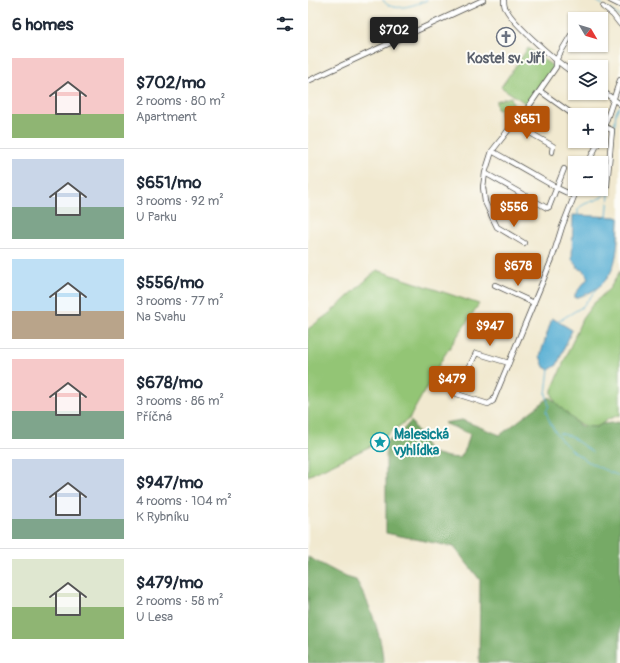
<!DOCTYPE html>
<meta charset="utf-8">
<style>
:root{--surface:#fff;--page:#f2f2f3;--text:#1f2937;--muted:#747a83;--line:#e0e1e3;--accent:#b45309}
body{margin:0;font-family:Pangolin,sans-serif;background:var(--page);color:var(--text);height:100vh;display:flex;flex-direction:column;font-size:15px;white-space:nowrap}
*{box-sizing:border-box;margin:0}
p{font-size:13px;color:var(--muted)}
.icon{flex:none;width:22px;height:22px;fill:none;stroke:currentColor;stroke-width:2;stroke-linecap:round;stroke-linejoin:round}
.map{position:relative;flex:1;overflow:hidden}
.side{display:flex;flex-direction:column;background:var(--surface);width:308px}
.side>*{flex:none}
.needle{width:26px;rotate:128deg}
.tools{position:absolute;left:260px;top:12px;display:grid;gap:8px}
.tools a{display:grid;place-items:center;width:40px;height:40px;border-radius:0px;background:var(--surface);box-shadow:0 1px 3px #0004;font-size:20px}
.price{position:absolute;translate:-50% -34px;padding:0 9px;border-radius:4px;background:var(--accent);color:#fff;font-size:13px;line-height:26px;filter:drop-shadow(0 1px 2px #0008)}
.price::after{content:'';position:absolute;left:50%;top:24px;width:12px;height:9px;margin-left:-6px;background:inherit;clip-path:polygon(0 0,100% 0,50% 100%)}
.price.on{background:#222;color:#fff}
ul{padding:0;list-style:none}
li{display:flex;align-items:center;gap:12px;height:100px;padding:0 12px}
li+li{border-top:1px solid var(--line)}
li span{display:grid;place-items:center;flex:none;width:112px;height:80px;border-radius:0px;color:#555}
li>.icon{margin-inline-start:auto}
span .icon{width:48px;height:48px;fill:#fffc;stroke-width:1}
li b{font-size:17px}
h2{display:flex;justify-content:space-between;align-items:center;height:48px;padding:0 12px;font-size:17px}
main{display:flex;flex:1;min-height:0}
.map>svg:first-child{display:block}
.green{fill:#93c575;stroke:#5f7850}
.forest{fill:#76aa66;stroke:#506a48}
.water{fill:#56aed3;stroke:#406c7f}
.lines{fill:none;stroke-linecap:round;stroke-linejoin:round}
.stream{stroke:#56aed3;stroke-width:1}
.minor-casing{stroke:#494844;stroke-width:6}
.minor{stroke:#fff;stroke-width:4.5}
.labels{text-anchor:middle;dominant-baseline:central;stroke-width:4;stroke-linejoin:round;paint-order:stroke}
.worship-label{font-size:14px;font-weight:bold;fill:#5b616d;stroke:#fdfcf7}
.culture-label{font-size:14px;font-weight:bold;fill:#0d838f;stroke:#fdfcf7;text-anchor:start}
</style>
<main>
<section class="side">
<h2>6 homes<svg class="icon" aria-label="filters" viewBox="0 0 24 24"><path d="M4 7h16M4 17h16"/><circle cx="9" cy="7" r="2"/><circle cx="15" cy="17" r="2"/></svg></h2>
<ul>
<li><span style="background:linear-gradient(#f6c9c9 70%,#8fb573 0)"><svg class="icon" aria-label="home" viewBox="0 0 24 24"><path d="M3 11l9-7 9 7M6 9v11h12V9"/></svg></span><div><b>$702/mo</b><p>2 rooms · 80 m²</p><p>Apartment</p></div></li>
<li><span style="background:linear-gradient(#c9d6e8 60%,#7fa58c 0)"><svg class="icon" aria-label="home" viewBox="0 0 24 24"><path d="M3 11l9-7 9 7M6 9v11h12V9"/></svg></span><div><b>$651/mo</b><p>3 rooms · 92 m²</p><p>U Parku</p></div></li>
<li><span style="background:linear-gradient(#bfe0f5 65%,#b9a48a 0)"><svg class="icon" aria-label="home" viewBox="0 0 24 24"><path d="M3 11l9-7 9 7M6 9v11h12V9"/></svg></span><div><b>$556/mo</b><p>3 rooms · 77 m²</p><p>Na Svahu</p></div></li>
<li><span style="background:linear-gradient(#f6c9c9 65%,#7fa58c 0)"><svg class="icon" aria-label="home" viewBox="0 0 24 24"><path d="M3 11l9-7 9 7M6 9v11h12V9"/></svg></span><div><b>$678/mo</b><p>3 rooms · 86 m²</p><p>Příčná</p></div></li>
<li><span style="background:linear-gradient(#c9d6e8 75%,#7fa58c 0)"><svg class="icon" aria-label="home" viewBox="0 0 24 24"><path d="M3 11l9-7 9 7M6 9v11h12V9"/></svg></span><div><b>$947/mo</b><p>4 rooms · 104 m²</p><p>K Rybníku</p></div></li>
<li><span style="background:linear-gradient(#dfe7d0 60%,#8fb573 0)"><svg class="icon" aria-label="home" viewBox="0 0 24 24"><path d="M3 11l9-7 9 7M6 9v11h12V9"/></svg></span><div><b>$479/mo</b><p>2 rooms · 58 m²</p><p>U Lesa</p></div></li>
</ul>
</section>
<div class="map">
<svg width="312" height="663" viewBox="0 0 312 663">
<rect width="100%" height="100%" fill="#fdfcf7"/>
<filter id="ink" filterUnits="userSpaceOnUse"><feTurbulence type="fractalNoise" baseFrequency=".025" numOctaves="2"/><feDisplacementMap in="SourceGraphic" scale="8" xChannelSelector="R" yChannelSelector="G"/><feConvolveMatrix kernelMatrix="1 2 1 2 8 2 1 2 1" color-interpolation-filters="sRGB"/></filter>
<filter id="wash" filterUnits="userSpaceOnUse"><feTurbulence type="fractalNoise" baseFrequency=".012" numOctaves="4" result="noise"/><feDisplacementMap in="SourceGraphic" scale="16" xChannelSelector="R" yChannelSelector="G"/><feGaussianBlur stdDeviation="0.9" result="paint"/><feColorMatrix in="noise" values="0 0 0 0 0 0 0 0 0 0 0 0 0 0 0 0 0 1.4 0 .05"/><feComposite in="paint" operator="in"/></filter>
<g filter="url(#wash)">
<rect width="100%" height="100%" fill="#f1e9d0"/>
<!-- green -->
<path class="green" d="M220 48 246 67 220 105 193 87Z
M203 97 206 107 189 110 188 101Z
M204 108 207 117 195 120 192 112Z
M69 270 171 304 136 356 101 419 67 444 0 476V329L23 312Z
M312 271V415C309 416 306 417 303 418 297 420 293 426 287 427 273 430 242 405 244 390L274 319 285 304 302 288Z"/>
<!-- forest -->
<path class="forest" d="M242 397 272 426 289 427 294 424 312 422V663H171L172 580 146 547 78 533V442L94 431 103 421 122 452 140 457 152 458 158 448 162 434 136 423 154 420 192 435Z
M0 557 38 577 48 580C61 601 75 639 75 663H0Z"/>
<!-- water -->
<path class="water" d="M265 215 308 217 311 218V220C309 258 310 286 267 298V294L280 278 276 270 271 269 264 259Z
M244 318 264 330 249 365 241 370 236 367 232 356Z"/>
<g class="lines">
<!-- stream -->
<path class="stream" d="M75 0C83 14 107 5 119 0
M287 0 295 5
M299 8 312 17
M306 131 308 112 312 106
M270 217V209C279 199 292 204 301 189
M299 217 303 172
M249 322 274 307 289 289
M241 369 238 394 241 406 238 411C247 446 281 465 312 476
M251 433 262 436 284 452"/>
</g>
</g>
<g filter="url(#ink)">
<g class="lines">
<defs>
<path id="minor" d="M196 0C196 3 196 7 198 9 206 25 251 64 267 74
M302 0 312 5
M295 7 305 15 312 24
M0 81 175 0
M293 90 312 104
M232 91 267 116
M205 123 245 146 244 152
M297 127 304 130 299 186
M293 136 312 80
M184 151 249 188 266 196
M280 163 291 141
M177 173 239 208 241 207 256 169
M216 243 189 227 177 202 175 187 177 173 184 151 213 114 219 109 248 67V60L263 35 267 32
M187 285 226 303
M201 363 168 353 149 394 180 404 185 401 244 259 254 227 269 189"/>
</defs>
<!-- minor casing -->
<use href="#minor" class="minor-casing"/>
<!-- minor -->
<use href="#minor" class="minor"/>
</g>
</g>
<!-- icons -->
<defs>
<symbol id="church-ring" viewBox="-11 -11 22 22"><circle r="9.5" fill="#fdfcf7" stroke="#6b7280" stroke-width="1.5"/><path d="M-1.2-6h2.4v3.5h3.3v2.4h-3.3V6h-2.4V-.1h-3.3v-2.4h3.3Z" fill="#6b7280"/></symbol>
<symbol id="sight-ring" viewBox="-11 -11 22 22"><circle r="9.5" fill="#fdfcf7" stroke="#0f9aa8" stroke-width="1.5"/><path d="M0-6L1.8-2.2L6-1.7L2.9 1.2L3.7 5.4L0 3.3L-3.7 5.4L-2.9 1.2L-6-1.7L-1.8-2.2Z" fill="#0f9aa8"/></symbol>
</defs>
<g fill-rule="evenodd">
<use href="#church-ring" x="187" y="26" width="22" height="22"/>
<use href="#sight-ring" x="61" y="431" width="22" height="22"/>
</g>
<g class="labels">
<!-- worship labels -->
<g class="worship-label">
<text x="198" y="58">Kostel sv. Jiří</text>
</g>
<!-- culture labels -->
<g class="culture-label">
<text x="86" y="434">Malesická<tspan x="86" dy="16">vyhlídka</tspan></text>
</g>
</g>
</svg>
<div class="tools">
<a><svg class="needle" viewBox="-14 -14 28 28"><path d="M0-13l5 13h-10z" fill="#e53935"/><path d="M0 13l5-13h-10z" fill="#747a83"/></svg></a>
<a><svg class="icon" aria-label="layers" viewBox="0 0 24 24"><path d="M12 4l9 5-9 5-9-5zM3 14l9 5 9-5"/></svg></a>
<a>+</a>
<a>−</a>
</div>
<b class="price on" style="left:86px;top:51px">$702</b>
<b class="price" style="left:219px;top:140px">$651</b>
<b class="price" style="left:206px;top:228px">$556</b>
<b class="price" style="left:210px;top:287px">$678</b>
<b class="price" style="left:182px;top:347px">$947</b>
<b class="price" style="left:144px;top:400px">$479</b>
</div>
</main>
